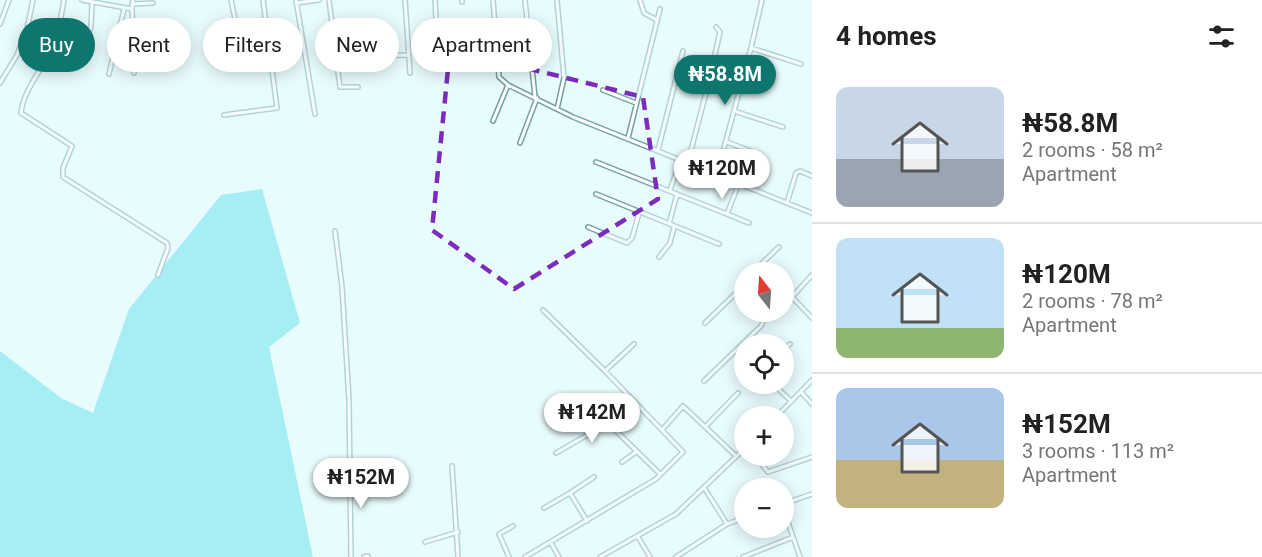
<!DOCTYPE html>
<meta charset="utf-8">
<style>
:root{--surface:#fff;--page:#f2f2f2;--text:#222;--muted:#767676;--line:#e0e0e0;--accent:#0f766e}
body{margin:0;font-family:Roboto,sans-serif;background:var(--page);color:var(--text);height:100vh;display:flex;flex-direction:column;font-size:22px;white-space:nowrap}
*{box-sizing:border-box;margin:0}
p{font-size:20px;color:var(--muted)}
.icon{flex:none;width:33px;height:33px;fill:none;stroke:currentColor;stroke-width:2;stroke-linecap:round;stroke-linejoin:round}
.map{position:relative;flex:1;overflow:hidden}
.side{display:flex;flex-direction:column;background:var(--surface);width:450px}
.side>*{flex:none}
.guide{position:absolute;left:18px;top:18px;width:570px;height:54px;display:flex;gap:12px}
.needle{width:39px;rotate:343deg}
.tools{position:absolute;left:734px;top:262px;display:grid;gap:12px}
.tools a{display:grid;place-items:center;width:60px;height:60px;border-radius:50%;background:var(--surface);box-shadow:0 3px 15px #0003;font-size:30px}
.price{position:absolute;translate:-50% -51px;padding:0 14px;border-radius:21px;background:#fff;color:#222;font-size:20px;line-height:39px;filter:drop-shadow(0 2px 3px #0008)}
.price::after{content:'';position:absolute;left:50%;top:36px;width:18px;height:14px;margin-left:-9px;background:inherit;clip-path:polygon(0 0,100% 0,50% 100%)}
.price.selected{background:var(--accent);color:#fff}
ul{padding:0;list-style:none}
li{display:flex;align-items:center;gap:18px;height:150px;padding:0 24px}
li+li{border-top:2px solid var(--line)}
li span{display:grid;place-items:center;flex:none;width:168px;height:120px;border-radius:12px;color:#555}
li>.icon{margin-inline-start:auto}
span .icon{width:72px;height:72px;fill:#fffc;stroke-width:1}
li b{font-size:26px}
h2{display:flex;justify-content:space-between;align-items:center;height:72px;padding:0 24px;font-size:26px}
.pill{padding:0 21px;border-radius:27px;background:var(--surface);box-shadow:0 3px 15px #0003;font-size:21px;line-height:54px}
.pill.selected{background:var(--accent);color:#fff}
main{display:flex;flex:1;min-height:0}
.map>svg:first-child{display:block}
.green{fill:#52dde8}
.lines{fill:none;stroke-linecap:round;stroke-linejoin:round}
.minor-casing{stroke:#74a1a5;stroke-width:6}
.minor{stroke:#fff;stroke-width:3}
.marked{fill:none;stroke:#7b2cbf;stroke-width:4.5;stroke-dasharray:12 8;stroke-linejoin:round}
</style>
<main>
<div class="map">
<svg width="812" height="557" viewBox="0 0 812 557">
<rect width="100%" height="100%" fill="#e9fcfd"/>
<!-- green -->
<path class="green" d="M262 189 300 323 269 347 313 557H0V351L61 398 93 413 129 309 221 195Z"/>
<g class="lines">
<defs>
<path id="minor" d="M64 0C61 20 56 40 47 58 37 76 23 93 21 113L72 146 63 168V177L167 243 168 248 158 275
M82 0 132 9 134 73
M231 0 235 19
M296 0 315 114
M329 0 336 56 408 55
M405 0 410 73
M435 0 438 57
M462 0V2
M493 0 499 77 508 85 573 117 812 213
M525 0 535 97
M557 0 564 78 557 109
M640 0 644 13 657 20
M296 3 319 0
M132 4 153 3
M132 9 133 0
M0 24 9 0
M751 48 762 0
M336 56 340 87H358
M80 59 91 27 92 3
M109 74 124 9
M743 79 765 87
M709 81 720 32 716 27
M0 83 17 55 27 29 33 0
M603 90 636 103
M734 111 751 48 801 64
M224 115 277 108 263 0
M493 121 508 85
M628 138 660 9
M727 142 761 155
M520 143 537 98
M658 150 683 51
M596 162 727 214 739 183
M688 162 709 81 716 84
M717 173 734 111 783 127
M670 190 681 159
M596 194 719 244
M787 203 796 173 800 171 812 176
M727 214 749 223
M669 224 677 194
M588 227 627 243 632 238 639 213
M335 231 342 287 349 400 351 557
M659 257 670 243 674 227
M752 273 779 247
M812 275 792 297 812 318
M744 281 737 292 744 299
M543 310 605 371
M705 323 737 292
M738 349 744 356
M783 351 790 344
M704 381 761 326 765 317 759 312
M773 384 791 401
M801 392 812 404
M776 417 812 380
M608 423 632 401
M706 426 738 393
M662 430 683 406 736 456
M556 453 608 423 660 474
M755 456 768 472 812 457
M622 462 636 452
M452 466 458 557
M705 489 727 524
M783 504 812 494
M544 508 570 493
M783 508 800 557
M587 521 570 493 594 477
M638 537 650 557
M425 542 458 532
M551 543 559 557
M364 557 368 556
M509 557 499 534 513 526
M525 557 656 479 683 452 605 371 634 344
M600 557 676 514 744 449
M676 557 727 524 744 518
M743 557 793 537"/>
</defs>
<!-- minor casing -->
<use href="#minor" class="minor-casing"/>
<!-- minor -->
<use href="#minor" class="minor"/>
</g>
<!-- marked area -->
<path d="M0 0H812V557H0ZM450 49 643 97 658 199 514 289 432 230Z" fill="#e9fcfd" fill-opacity=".55" fill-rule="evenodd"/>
<path class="marked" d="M450 49 643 97 658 199 514 289 432 230Z"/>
</svg>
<div class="tools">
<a><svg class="needle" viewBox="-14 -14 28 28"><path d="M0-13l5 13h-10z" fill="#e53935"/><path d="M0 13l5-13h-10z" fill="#767676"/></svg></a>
<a><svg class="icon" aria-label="locate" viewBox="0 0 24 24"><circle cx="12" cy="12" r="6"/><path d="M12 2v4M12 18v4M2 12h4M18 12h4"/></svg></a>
<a>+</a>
<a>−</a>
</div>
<b class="price selected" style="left:725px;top:106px">₦58.8M</b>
<b class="price" style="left:722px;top:200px">₦120M</b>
<b class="price" style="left:592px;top:444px">₦142M</b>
<b class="price" style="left:361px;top:509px">₦152M</b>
<div class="guide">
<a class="pill selected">Buy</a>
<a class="pill">Rent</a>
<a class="pill">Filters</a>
<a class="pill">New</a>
<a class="pill">Apartment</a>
</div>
</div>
<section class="side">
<h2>4 homes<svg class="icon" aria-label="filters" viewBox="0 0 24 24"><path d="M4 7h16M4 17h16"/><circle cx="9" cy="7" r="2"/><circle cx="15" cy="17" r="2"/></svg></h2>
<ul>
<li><span style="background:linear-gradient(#c9d6e8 60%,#9aa5b1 0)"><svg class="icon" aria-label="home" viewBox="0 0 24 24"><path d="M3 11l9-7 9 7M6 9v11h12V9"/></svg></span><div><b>₦58.8M</b><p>2 rooms · 58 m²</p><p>Apartment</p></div></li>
<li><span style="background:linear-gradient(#bfe0f5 75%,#8fb573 0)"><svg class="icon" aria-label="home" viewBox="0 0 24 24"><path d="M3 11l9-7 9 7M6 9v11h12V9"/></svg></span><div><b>₦120M</b><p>2 rooms · 78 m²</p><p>Apartment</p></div></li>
<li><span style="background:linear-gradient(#a9c7e8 60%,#c2b280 0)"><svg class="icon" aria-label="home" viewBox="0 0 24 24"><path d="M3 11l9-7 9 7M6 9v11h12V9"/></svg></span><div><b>₦152M</b><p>3 rooms · 113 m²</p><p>Apartment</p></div></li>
</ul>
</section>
</main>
